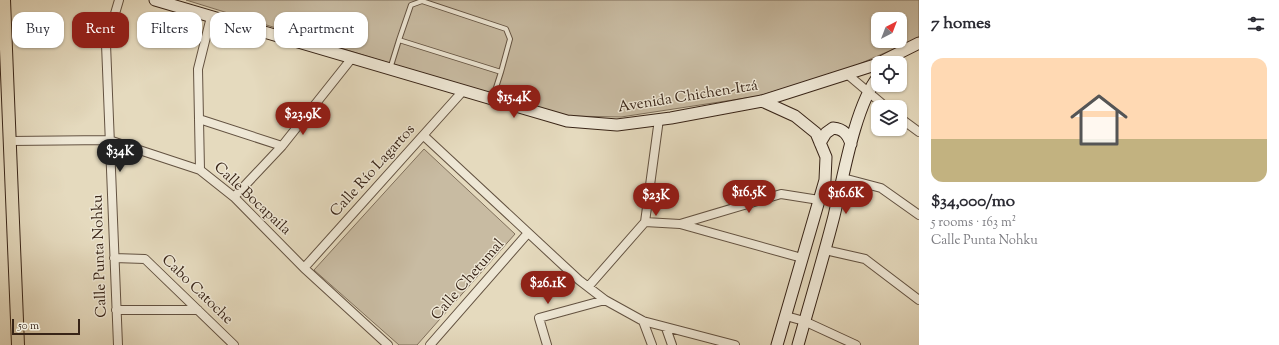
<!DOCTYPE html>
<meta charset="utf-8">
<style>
:root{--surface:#fff;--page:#f7f7f7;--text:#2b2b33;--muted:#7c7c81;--accent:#8f2418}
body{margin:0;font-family:"Sorts Mill Goudy",serif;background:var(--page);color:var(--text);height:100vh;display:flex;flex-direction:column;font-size:15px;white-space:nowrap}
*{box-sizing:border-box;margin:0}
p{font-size:13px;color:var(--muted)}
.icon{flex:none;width:22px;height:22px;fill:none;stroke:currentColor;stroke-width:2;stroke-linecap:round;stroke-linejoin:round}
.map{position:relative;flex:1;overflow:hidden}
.side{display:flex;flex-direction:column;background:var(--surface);width:360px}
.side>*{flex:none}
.banner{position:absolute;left:12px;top:12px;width:380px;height:36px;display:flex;gap:8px}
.needle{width:26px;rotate:42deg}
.controls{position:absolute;left:871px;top:12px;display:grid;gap:8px}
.controls a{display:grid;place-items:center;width:36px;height:36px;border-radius:8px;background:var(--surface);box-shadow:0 1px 3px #0004;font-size:20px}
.scale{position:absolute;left:12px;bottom:10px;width:68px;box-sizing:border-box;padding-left:4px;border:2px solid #382417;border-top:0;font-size:11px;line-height:14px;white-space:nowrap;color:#382417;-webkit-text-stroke:3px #eee7d5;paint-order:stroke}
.price{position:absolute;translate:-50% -34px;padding:0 9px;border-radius:14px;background:var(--accent);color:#fff;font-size:13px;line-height:26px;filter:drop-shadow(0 1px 2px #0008)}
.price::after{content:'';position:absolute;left:50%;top:24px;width:12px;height:9px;margin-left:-6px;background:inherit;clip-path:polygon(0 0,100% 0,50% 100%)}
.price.current{background:#222;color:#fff}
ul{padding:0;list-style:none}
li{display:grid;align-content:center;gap:8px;height:212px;padding:0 12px}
li span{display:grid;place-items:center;height:124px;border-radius:12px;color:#555}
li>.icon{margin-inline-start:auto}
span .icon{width:72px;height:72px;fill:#fffc;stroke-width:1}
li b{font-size:17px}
h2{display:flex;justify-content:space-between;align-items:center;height:48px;padding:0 12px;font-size:17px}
.tag{padding:0 14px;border-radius:12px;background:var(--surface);box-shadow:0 1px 3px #0004;font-size:14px;line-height:36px}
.tag.current{background:var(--accent);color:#fff}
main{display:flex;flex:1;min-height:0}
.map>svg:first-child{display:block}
.green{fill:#c8bba2;stroke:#80705c;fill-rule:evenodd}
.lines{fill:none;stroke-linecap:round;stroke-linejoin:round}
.service-casing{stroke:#635241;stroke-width:6}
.minor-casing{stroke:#635241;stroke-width:10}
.secondary-casing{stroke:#382417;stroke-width:13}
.primary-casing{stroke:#382417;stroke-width:14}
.service{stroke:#eee7d5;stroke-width:4}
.minor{stroke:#eee7d5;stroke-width:8}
.secondary{stroke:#eee7d5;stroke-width:11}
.primary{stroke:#e5dabe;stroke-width:12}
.labels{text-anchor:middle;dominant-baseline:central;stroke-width:3;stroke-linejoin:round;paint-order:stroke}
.street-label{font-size:15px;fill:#382417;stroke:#eee7d5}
</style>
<main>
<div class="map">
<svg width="919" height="345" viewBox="0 0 919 345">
<rect width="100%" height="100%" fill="#e5dabe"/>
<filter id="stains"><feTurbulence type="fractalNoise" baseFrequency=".005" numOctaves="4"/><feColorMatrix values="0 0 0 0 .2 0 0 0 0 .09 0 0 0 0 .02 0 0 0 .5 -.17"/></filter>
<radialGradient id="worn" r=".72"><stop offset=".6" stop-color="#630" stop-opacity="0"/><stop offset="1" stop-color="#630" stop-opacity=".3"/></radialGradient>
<!-- green -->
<path class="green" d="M186 0H919V38L850 68 759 96 621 117 568 116 392 64ZM878 19H900V41H878Z
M424 149 515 234 417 345H399L314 270Z"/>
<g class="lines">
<defs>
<path id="service" d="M399 40 411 5 422 1 506 29 510 39 501 72
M390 69 399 40 501 72 493 97"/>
<path id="minor" d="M847 74 886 107
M900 118 919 132
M199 119 282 146
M424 136 579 280 605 300 643 321 735 345
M10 141 109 140 200 170 234 197 304 268 388 345
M200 170 198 69 211 17
M843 178 881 188 919 215
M234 197 282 146 352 58
M645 222 680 224 802 258
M680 224 781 194 819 200
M825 250 865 259 919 300
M114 258 145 259 234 345
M304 268 462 92
M588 287 645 222 659 119
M116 310H198
M786 316 804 321 856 345
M643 321 652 345
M666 328 672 345
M118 345 106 44 119 0
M430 345 528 233
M547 345 539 318 605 300"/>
<path id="secondary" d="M155 0 567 121 617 125 671 118 762 101 878 64
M879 63 919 43
M762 101 795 116 816 133 826 157 825 180 777 345
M820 143 826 133 833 128C844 129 848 135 851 144
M798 345C810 302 823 259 834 216 843 178 855 106 878 77"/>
<path id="primary" d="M4 0 18 345"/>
</defs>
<!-- service casing -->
<use href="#service" class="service-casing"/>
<!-- minor casing -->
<use href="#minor" class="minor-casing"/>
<!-- secondary casing -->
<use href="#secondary" class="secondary-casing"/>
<!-- primary casing -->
<use href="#primary" class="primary-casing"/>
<!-- service -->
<use href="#service" class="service"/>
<!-- minor -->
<use href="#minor" class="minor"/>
<!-- secondary -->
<use href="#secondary" class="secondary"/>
<!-- primary -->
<use href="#primary" class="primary"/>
</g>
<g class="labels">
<!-- street labels -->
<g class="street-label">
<text transform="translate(688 97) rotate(-9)">Avenida Chichen-Itzá</text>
<text transform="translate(373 171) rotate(-48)">Calle Río Lagartos</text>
<text transform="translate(252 199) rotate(43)">Calle Bocapaila</text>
<text transform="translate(100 256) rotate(-92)">Calle Punta Nohku</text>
<text transform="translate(468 280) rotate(-49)">Calle Chetumal</text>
<text transform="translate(197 290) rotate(44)">Cabo Catoche</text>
</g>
</g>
<rect width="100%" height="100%" filter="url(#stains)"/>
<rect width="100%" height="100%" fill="url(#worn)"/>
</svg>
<div class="controls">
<a><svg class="needle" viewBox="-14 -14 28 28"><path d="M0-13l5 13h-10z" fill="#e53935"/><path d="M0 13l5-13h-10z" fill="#7c7c81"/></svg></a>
<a><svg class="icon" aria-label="locate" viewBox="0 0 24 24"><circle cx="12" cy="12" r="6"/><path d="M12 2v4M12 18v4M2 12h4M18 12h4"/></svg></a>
<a><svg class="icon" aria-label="layers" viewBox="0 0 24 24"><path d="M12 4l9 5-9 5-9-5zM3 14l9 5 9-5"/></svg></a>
</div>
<div class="scale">50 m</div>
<b class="price" style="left:514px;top:119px">$15.4K</b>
<b class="price" style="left:303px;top:136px">$23.9K</b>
<b class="price current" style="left:120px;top:173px">$34K</b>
<b class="price" style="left:749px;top:214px">$16.5K</b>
<b class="price" style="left:846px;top:215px">$16.6K</b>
<b class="price" style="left:656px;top:217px">$23K</b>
<b class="price" style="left:548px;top:305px">$26.1K</b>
<div class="banner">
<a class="tag">Buy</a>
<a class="tag current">Rent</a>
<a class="tag">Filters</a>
<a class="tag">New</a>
<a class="tag">Apartment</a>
</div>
</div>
<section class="side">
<h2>7 homes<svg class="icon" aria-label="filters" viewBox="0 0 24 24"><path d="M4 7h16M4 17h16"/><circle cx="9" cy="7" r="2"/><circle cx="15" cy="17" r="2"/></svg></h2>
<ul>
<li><span style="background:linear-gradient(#ffd9b3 65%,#c2b280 0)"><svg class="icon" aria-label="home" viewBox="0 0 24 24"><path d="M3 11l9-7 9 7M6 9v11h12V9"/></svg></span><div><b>$34,000/mo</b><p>5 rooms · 163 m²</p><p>Calle Punta Nohku</p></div></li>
</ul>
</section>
</main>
